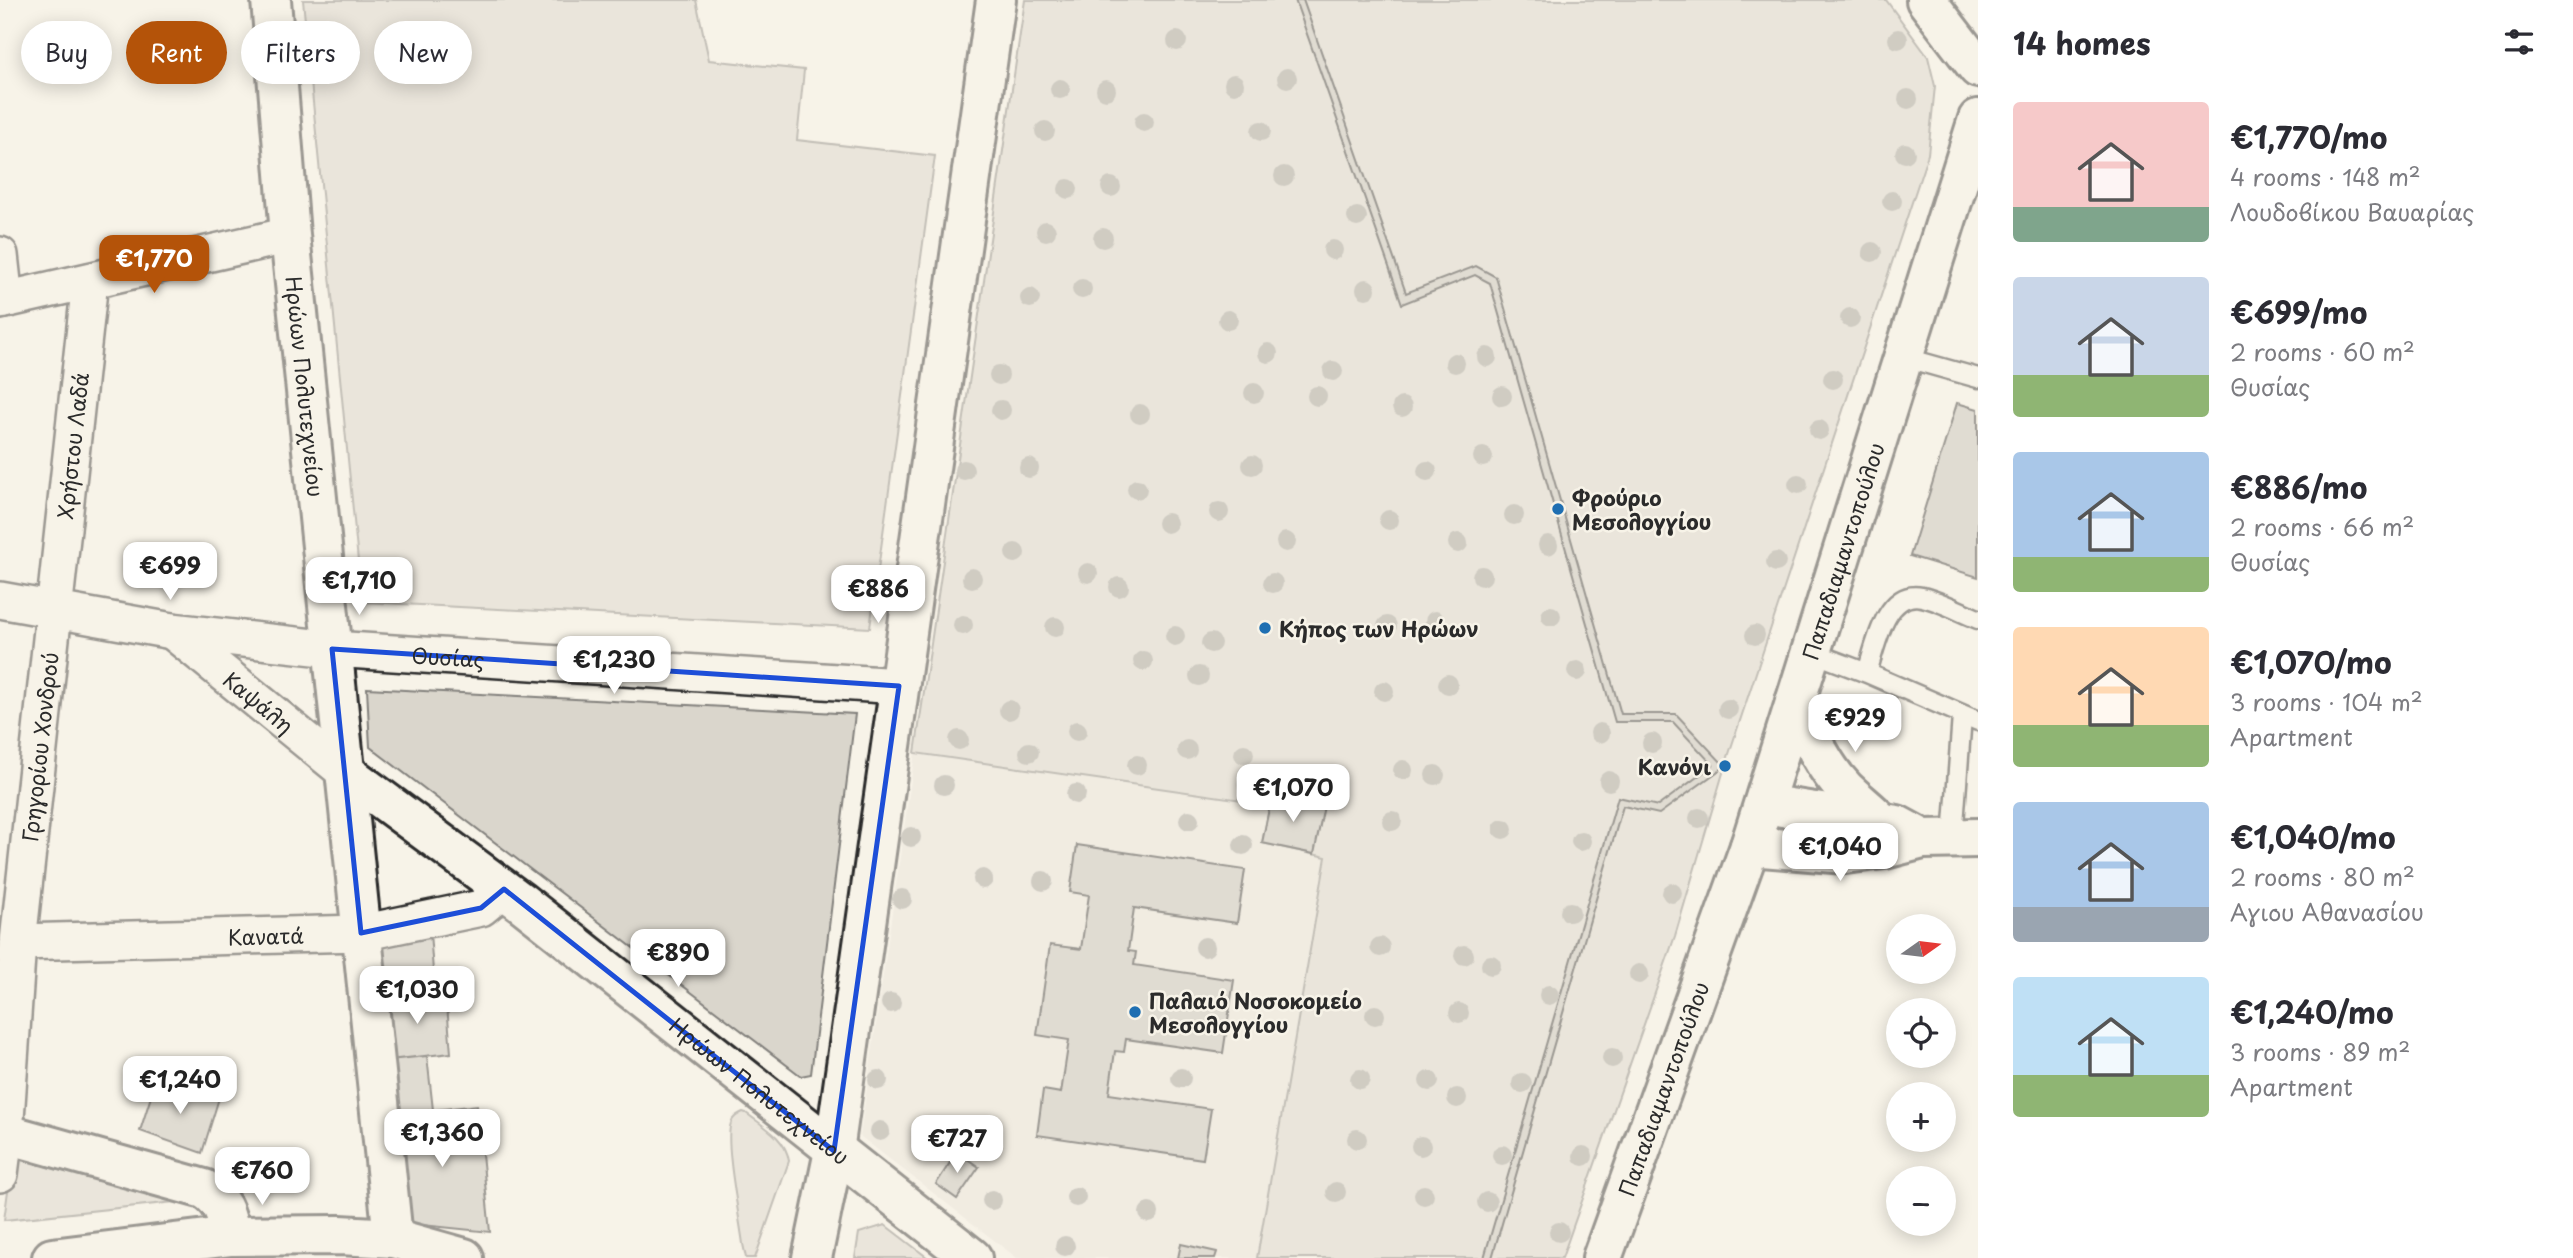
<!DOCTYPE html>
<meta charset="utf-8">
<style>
:root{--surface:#fff;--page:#f2f2f3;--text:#2b2b33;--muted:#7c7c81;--accent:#b45309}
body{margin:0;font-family:"Playpen Sans",sans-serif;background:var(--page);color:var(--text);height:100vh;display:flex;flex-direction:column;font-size:26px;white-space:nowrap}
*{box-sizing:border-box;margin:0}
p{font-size:23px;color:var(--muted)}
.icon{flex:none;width:38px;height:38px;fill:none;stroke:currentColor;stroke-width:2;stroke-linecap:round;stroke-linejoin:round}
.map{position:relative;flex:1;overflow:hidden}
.panel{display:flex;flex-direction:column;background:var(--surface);width:595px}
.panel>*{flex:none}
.banner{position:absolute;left:21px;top:21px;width:665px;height:63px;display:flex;gap:14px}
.needle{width:46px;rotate:76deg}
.buttons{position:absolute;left:1886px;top:914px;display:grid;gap:14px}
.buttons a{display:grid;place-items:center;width:70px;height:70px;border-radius:50%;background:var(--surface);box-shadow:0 4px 18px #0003;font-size:35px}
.price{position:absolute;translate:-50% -60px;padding:0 16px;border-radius:14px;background:#fff;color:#222;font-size:23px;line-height:46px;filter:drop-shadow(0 2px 4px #0008)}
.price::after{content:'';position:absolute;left:50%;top:42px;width:21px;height:16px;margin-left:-10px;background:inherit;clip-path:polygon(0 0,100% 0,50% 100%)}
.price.current{background:var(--accent);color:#fff}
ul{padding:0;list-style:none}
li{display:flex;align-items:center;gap:21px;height:175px;padding:0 35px}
li span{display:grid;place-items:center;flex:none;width:196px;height:140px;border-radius:7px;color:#555}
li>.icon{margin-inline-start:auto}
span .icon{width:84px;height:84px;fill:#fffc;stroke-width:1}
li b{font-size:30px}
h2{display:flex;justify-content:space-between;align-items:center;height:84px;padding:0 35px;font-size:30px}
.tag{padding:0 24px;border-radius:32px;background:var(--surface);box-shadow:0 4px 18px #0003;font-size:24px;line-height:63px}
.tag.current{background:var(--accent);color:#fff}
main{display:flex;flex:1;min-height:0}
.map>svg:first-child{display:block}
.built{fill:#e8e4da}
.green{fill:#dad6cc;stroke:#82807c;stroke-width:2}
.building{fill:#c4c1b9;stroke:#2b2b2b;stroke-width:2}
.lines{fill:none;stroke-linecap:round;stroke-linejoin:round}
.lane-casing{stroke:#2b2b2b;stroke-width:23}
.street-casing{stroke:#2b2b2b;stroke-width:40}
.secondary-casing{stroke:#2b2b2b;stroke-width:44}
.lane{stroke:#f7f3e8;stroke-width:18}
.street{stroke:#f7f3e8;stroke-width:35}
.secondary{stroke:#f7f3e8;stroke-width:38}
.tree{fill:#9f9d96}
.marked{fill:none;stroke:#1d4ed8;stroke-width:5;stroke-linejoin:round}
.poi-dot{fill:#1f6fb2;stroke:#f7f3e8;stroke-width:2.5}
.labels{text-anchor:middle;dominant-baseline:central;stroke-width:5;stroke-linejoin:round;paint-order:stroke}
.street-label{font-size:21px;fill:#2b2b2b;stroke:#f7f3e8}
.poi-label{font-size:21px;font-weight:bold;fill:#2b2b2b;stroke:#f7f3e8;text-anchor:start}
</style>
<main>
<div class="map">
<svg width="1978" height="1258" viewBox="0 0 1978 1258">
<rect width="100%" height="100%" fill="#f7f3e8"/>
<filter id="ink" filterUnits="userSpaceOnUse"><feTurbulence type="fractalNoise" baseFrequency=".0143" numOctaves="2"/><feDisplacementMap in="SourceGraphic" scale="14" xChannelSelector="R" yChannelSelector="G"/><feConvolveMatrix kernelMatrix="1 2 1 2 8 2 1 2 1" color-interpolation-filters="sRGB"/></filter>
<g filter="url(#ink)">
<!-- built -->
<path class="built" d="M915 753 1270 804 1326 856 1257 1258H1017L860 1136Z"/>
<!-- green -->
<path class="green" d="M303 0H696L709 60 804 70 797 140 935 156 870 628 362 602Z
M1025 0H1886L1928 57 1935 86 1928 154 1725 766 1675 936 1562 1258H1257L1326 857 1262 843 1270 804 915 753Z
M367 688 855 714 811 1074 801 1076 370 747Z
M743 1112 746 1113C763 1126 786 1138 789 1161L755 1258H746L743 1244C740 1220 724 1141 731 1123 733 1117 737 1115 743 1112Z
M13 1154 173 1196 174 1202 4 1220Z
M885 1225 928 1258H855L859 1233Z"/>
<!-- building -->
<path class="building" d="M1295 0H1303L1406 293 1476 266 1496 277 1621 714H1676L1725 766 1659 814 1623 806 1492 1258H1484L1618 797 1658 806 1713 765 1673 722H1615L1490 283 1475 275 1402 304Z
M1957 403 1978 409V577L1910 556Z
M1272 794 1324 806 1314 854 1262 843Z
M1077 845 1245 870 1237 923 1134 908 1128 951 1136 952 1134 965 1234 980 1223 1053 1126 1039 1124 1052 1115 1051 1109 1094 1211 1109 1203 1159 1037 1135 1043 1090 1061 1093 1069 1040 1037 1035 1050 945 1081 949 1089 895 1070 892Z
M430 933 434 983 381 989 376 937Z
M446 993 451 1053 389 1060 382 999Z
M427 1056 433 1110 394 1115 389 1060Z
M156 1081 219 1098 202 1153 140 1131Z
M477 1105 490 1232 403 1223 394 1115Z
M957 1152 979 1167 957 1199 936 1184Z
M1181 1244 1217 1252 1215 1258H1178Z"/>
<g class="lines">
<defs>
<path id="lane" d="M1903 357 1978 378
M1811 652 1867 673 1978 721
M1867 673C1875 648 1885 589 1922 597 1941 601 1960 612 1978 619
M1953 838 1962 716"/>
<g id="street">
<path d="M0 255 5 300"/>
<path d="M0 301 290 235"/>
<path id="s1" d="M0 600 172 631 332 649 899 686"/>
<path id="s2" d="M172 631 345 772"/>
<path id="s3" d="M18 942 361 933 481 908 504 889"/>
<path id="s4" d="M0 1174 5 1134 18 942 90 281"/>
</g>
<g id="secondary">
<path id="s5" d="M271 0 290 235 393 1238"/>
<path d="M1926 0 1978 68"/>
<path d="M1795 702C1809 733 1821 764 1845 789 1857 801 1871 811 1882 823"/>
<path id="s6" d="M345 772 521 902 972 1258"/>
<path d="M1764 804 1897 825 1923 839"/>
<path d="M1750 846 1845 854 1885 849 1923 839 1978 838"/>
<path d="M0 1132 204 1189C224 1201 226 1215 231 1236"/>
<path d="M52 1258 231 1236 340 1235 393 1238 464 1258"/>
<path d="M812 1258 834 1151 996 0"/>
<path id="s7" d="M1602 1258 1750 846 1978 119"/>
</g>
</defs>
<!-- lane casing -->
<use href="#lane" class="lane-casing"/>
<!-- street casing -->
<use href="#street" class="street-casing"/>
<!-- secondary casing -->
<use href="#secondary" class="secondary-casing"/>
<!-- lane -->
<use href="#lane" class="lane"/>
<!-- street -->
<use href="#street" class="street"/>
<!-- secondary -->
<use href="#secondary" class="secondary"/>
</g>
<!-- trees -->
<g class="tree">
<circle cx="1898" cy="39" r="10"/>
<circle cx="1177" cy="41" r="10"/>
<circle cx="1287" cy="78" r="10"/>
<circle cx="1234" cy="84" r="10"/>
<circle cx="1060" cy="89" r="10"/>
<circle cx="1106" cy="90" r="10"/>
<circle cx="1908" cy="99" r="10"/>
<circle cx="1144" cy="122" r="10"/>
<circle cx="1045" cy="131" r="10"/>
<circle cx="1261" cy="131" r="10"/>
<circle cx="1905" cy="153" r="10"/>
<circle cx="1284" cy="176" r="10"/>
<circle cx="1111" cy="187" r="10"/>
<circle cx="1068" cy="189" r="10"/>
<circle cx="1892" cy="201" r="10"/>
<circle cx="1357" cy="217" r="10"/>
<circle cx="1046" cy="231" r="10"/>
<circle cx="1103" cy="238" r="10"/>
<circle cx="1333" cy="250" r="10"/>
<circle cx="1872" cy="252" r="10"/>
<circle cx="1082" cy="289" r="10"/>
<circle cx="1366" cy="289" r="10"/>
<circle cx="1030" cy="298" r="10"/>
<circle cx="1850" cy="318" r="10"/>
<circle cx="1228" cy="320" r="10"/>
<circle cx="1268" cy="353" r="10"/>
<circle cx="1487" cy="357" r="10"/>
<circle cx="1455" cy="363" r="10"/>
<circle cx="1333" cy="371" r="10"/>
<circle cx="999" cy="375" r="10"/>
<circle cx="1833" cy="379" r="10"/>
<circle cx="1254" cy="393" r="10"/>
<circle cx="1317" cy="396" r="10"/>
<circle cx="1502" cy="396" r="10"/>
<circle cx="1402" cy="407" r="10"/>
<circle cx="1001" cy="410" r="10"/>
<circle cx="1140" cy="414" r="10"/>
<circle cx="1819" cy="430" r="10"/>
<circle cx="1483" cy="457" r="10"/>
<circle cx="1252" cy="465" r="10"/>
<circle cx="1029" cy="468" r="10"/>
<circle cx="964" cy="470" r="10"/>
<circle cx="1427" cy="471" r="10"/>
<circle cx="1798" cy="484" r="10"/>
<circle cx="1137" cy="489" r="10"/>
<circle cx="1219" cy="512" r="10"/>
<circle cx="1514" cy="515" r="10"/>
<circle cx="1389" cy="520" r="10"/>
<circle cx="1167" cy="523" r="10"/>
<circle cx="1286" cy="542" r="10"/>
<circle cx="1458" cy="543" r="10"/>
<circle cx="1548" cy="545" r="10"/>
<circle cx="1015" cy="553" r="10"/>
<circle cx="1776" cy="562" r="10"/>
<circle cx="1088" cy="573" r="10"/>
<circle cx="1482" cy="576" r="10"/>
<circle cx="972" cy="578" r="10"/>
<circle cx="1273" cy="583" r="10"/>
<circle cx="1119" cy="587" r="10"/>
<circle cx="1551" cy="616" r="10"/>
<circle cx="1435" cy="621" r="10"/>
<circle cx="963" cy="625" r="10"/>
<circle cx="1387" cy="626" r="10"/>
<circle cx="1055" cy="627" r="10"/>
<circle cx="1755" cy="635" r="10"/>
<circle cx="1175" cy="636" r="10"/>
<circle cx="1211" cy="643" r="10"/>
<circle cx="1143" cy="661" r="10"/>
<circle cx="1577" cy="671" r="10"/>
<circle cx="1199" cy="676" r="10"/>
<circle cx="1448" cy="684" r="10"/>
<circle cx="1384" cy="691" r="10"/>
<circle cx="1728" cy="709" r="10"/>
<circle cx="1009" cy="710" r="10"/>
<circle cx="1077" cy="731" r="10"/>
<circle cx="1600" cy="733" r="10"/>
<circle cx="959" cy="740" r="10"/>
<circle cx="1652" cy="743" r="10"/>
<circle cx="1187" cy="750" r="10"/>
<circle cx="1029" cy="752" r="10"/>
<circle cx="1244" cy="754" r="10"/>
<circle cx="1137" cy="765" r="10"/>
<circle cx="1403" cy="770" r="10"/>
<circle cx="1435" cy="775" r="10"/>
<circle cx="1609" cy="781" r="10"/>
<circle cx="1247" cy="784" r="10"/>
<circle cx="944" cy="785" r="10"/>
<circle cx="1076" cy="794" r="10"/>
<circle cx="1699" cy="818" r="10"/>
<circle cx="1189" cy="820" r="10"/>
<circle cx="1392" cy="821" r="10"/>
<circle cx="1503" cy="829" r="10"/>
<circle cx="911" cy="837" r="10"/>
<circle cx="1581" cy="841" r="10"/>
<circle cx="1243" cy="845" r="10"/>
<circle cx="983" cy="879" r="10"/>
<circle cx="1043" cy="881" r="10"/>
<circle cx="1672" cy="893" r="10"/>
<circle cx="902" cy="899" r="10"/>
<circle cx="1570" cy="912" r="10"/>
<circle cx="1205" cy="947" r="10"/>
<circle cx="1380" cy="947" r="10"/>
<circle cx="1464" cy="955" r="10"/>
<circle cx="1491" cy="965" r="10"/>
<circle cx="1639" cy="974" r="10"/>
<circle cx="1549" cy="995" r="10"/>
<circle cx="891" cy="1003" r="10"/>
<circle cx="1459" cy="1013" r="10"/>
<circle cx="1375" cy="1015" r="10"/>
<circle cx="1612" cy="1058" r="10"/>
<circle cx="1181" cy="1078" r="10"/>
<circle cx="1360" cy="1079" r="10"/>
<circle cx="878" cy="1080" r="10"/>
<circle cx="1429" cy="1081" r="10"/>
<circle cx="1522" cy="1083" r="10"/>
<circle cx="1457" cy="1098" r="10"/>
<circle cx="880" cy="1131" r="10"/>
<circle cx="1357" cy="1139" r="10"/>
<circle cx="1421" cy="1146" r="10"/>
<circle cx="1502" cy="1155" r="10"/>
<circle cx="1583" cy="1156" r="10"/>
<circle cx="1336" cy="1192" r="10"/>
<circle cx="1424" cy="1195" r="10"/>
<circle cx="1076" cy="1197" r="10"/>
<circle cx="992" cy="1200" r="10"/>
<circle cx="1487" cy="1202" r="10"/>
<circle cx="1149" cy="1213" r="10"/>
<circle cx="1559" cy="1232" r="10"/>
<circle cx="1065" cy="1246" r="10"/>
</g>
</g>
<!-- marked area -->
<path d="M0 0H1978V1258H0ZM332 649 899 686 834 1151 504 889 481 908 361 933Z" fill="#f7f3e8" fill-opacity=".55" fill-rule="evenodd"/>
<path class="marked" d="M332 649 899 686 834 1151 504 889 481 908 361 933Z"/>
<!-- markers -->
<g class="poi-dot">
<circle cx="1558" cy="509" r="7"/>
<circle cx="1265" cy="628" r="7"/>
<circle cx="1725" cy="766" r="7"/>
<circle cx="1135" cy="1012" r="7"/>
</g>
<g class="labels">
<!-- street labels -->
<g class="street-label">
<text stroke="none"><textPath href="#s5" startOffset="388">Ηρώων Πολυτεχνείου</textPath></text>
<text stroke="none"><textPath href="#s4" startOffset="732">Χρήστου Λαδά</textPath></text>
<text stroke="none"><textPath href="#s7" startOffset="747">Παπαδιαμαντοπούλου</textPath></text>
<text stroke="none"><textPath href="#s1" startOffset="452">Θυσίας</textPath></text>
<text stroke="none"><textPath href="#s2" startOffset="112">Καψάλη</textPath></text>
<text stroke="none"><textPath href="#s4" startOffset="429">Γρηγορίου Χονδρού</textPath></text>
<text stroke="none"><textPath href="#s3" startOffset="248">Κανατά</textPath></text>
<text stroke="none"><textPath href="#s7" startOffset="180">Παπαδιαμαντοπούλου</textPath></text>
<text stroke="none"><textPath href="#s6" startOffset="523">Ηρώων Πολυτεχνείου</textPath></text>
</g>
<!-- poi labels -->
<g class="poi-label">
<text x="1572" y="497">Φρούριο<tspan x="1572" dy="24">Μεσολογγίου</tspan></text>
<text x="1279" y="628">Κήπος των Ηρώων</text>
<text x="1711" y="766" text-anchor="end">Κανόνι</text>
<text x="1149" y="1000">Παλαιό Νοσοκομείο<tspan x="1149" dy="24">Μεσολογγίου</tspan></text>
</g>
</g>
</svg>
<div class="buttons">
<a><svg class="needle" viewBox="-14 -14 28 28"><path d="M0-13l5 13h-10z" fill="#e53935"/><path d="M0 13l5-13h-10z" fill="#7c7c81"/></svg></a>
<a><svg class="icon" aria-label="locate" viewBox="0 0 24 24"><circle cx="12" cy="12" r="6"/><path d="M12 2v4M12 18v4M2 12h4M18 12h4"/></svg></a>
<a>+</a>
<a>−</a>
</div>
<b class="price current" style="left:154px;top:295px">€1,770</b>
<b class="price" style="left:170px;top:602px">€699</b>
<b class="price" style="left:359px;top:617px">€1,710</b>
<b class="price" style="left:878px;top:625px">€886</b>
<b class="price" style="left:614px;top:696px">€1,230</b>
<b class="price" style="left:1855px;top:754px">€929</b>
<b class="price" style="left:1293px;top:824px">€1,070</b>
<b class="price" style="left:1840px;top:883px">€1,040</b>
<b class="price" style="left:678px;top:989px">€890</b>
<b class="price" style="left:417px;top:1026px">€1,030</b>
<b class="price" style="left:180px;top:1116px">€1,240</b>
<b class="price" style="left:442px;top:1169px">€1,360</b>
<b class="price" style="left:957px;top:1175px">€727</b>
<b class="price" style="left:262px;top:1207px">€760</b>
<div class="banner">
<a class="tag">Buy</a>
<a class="tag current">Rent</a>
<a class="tag">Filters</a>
<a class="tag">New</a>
</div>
</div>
<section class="panel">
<h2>14 homes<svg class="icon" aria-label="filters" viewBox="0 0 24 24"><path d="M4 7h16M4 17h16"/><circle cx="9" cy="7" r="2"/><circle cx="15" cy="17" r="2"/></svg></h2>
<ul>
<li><span style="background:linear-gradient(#f6c9c9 75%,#7fa58c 0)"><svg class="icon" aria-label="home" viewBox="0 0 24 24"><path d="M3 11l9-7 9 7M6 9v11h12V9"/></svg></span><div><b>€1,770/mo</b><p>4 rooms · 148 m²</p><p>Λουδοβίκου Βαυαρίας</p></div></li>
<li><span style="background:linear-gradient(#c9d6e8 70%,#8fb573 0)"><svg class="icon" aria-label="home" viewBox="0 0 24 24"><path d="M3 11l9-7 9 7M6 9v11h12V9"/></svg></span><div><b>€699/mo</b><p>2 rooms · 60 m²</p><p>Θυσίας</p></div></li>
<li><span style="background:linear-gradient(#a9c7e8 75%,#8fb573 0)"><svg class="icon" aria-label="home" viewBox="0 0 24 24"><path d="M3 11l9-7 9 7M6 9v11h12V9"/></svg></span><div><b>€886/mo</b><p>2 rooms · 66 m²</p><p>Θυσίας</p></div></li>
<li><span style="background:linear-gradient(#ffd9b3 70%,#8fb573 0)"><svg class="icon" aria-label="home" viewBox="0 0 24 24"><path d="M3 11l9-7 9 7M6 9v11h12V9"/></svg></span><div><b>€1,070/mo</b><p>3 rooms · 104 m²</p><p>Apartment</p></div></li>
<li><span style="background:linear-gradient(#a9c7e8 75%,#9aa5b1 0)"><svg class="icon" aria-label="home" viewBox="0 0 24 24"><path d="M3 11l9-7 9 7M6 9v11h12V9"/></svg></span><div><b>€1,040/mo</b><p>2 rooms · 80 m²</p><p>Αγιου Αθανασίου</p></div></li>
<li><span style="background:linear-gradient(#bfe0f5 70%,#8fb573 0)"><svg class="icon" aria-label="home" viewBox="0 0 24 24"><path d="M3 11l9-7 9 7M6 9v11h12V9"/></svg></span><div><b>€1,240/mo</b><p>3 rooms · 89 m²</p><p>Apartment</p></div></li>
</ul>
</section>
</main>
